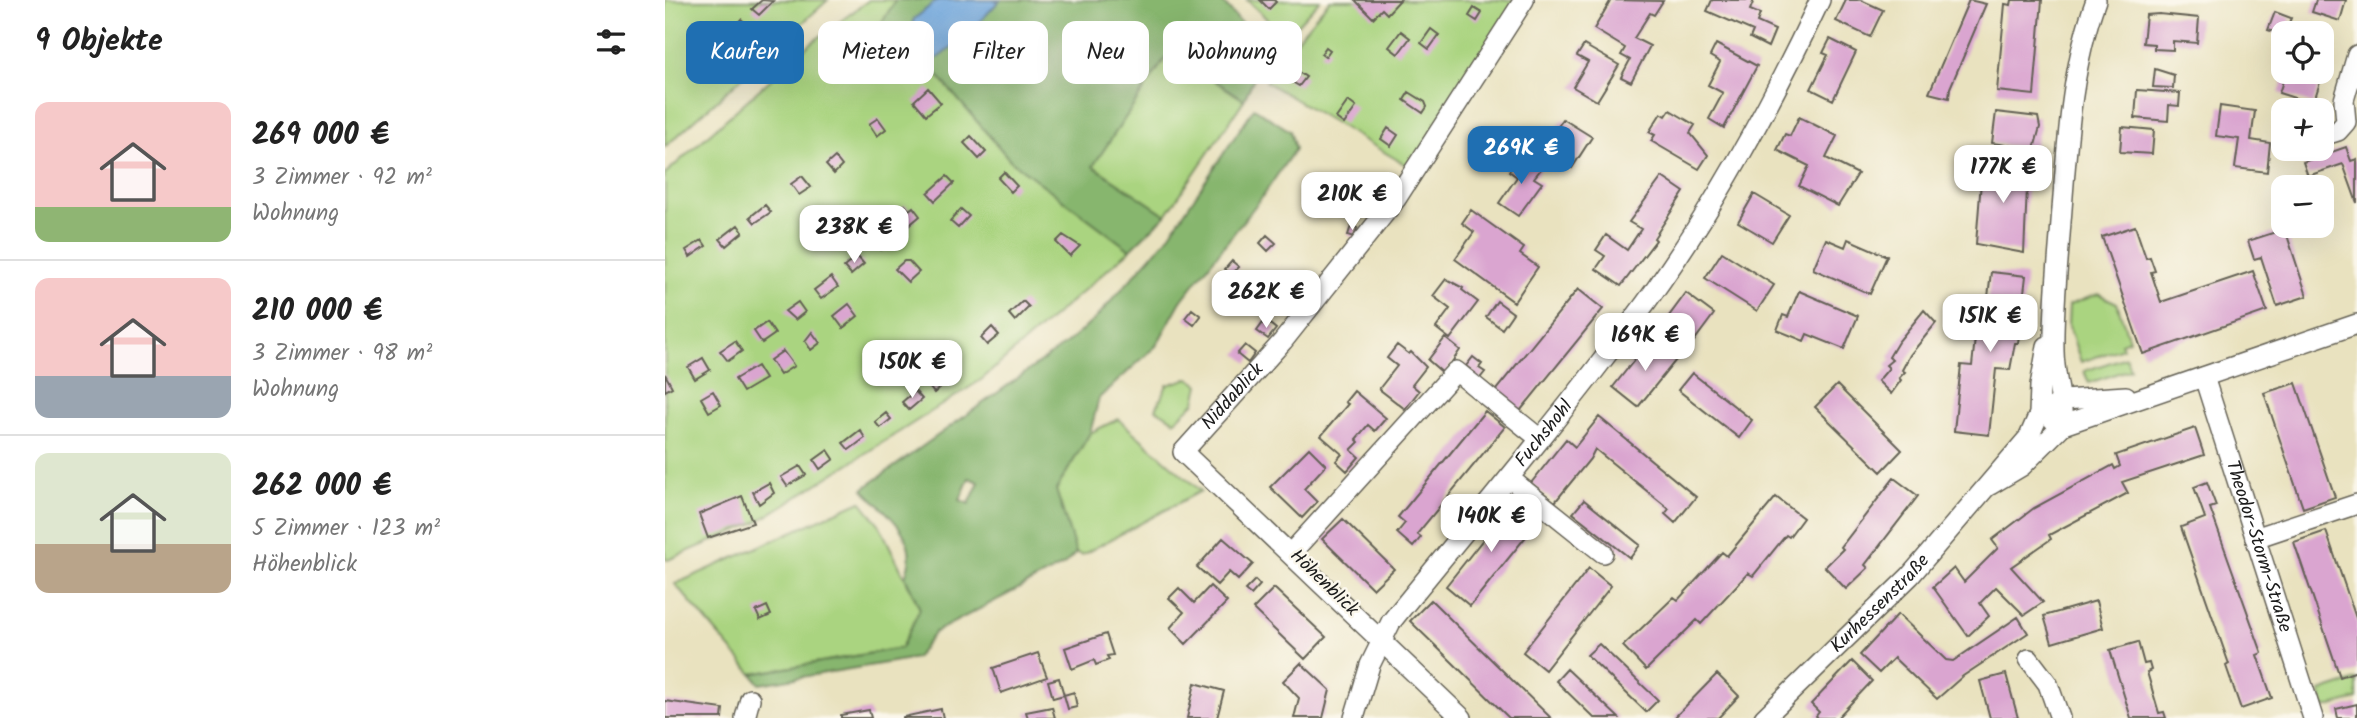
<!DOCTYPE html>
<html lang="de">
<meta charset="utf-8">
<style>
:root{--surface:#fff;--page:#f2f2f2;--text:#222;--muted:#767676;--line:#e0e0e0;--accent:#1f6fb2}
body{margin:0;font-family:Kalam,sans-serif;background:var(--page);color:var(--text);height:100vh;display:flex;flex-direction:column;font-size:26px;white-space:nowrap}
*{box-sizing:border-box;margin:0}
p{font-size:23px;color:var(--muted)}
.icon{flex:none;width:38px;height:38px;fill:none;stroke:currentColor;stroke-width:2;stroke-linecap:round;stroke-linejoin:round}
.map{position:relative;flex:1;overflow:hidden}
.details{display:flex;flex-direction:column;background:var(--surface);width:665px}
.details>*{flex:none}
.guide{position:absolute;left:21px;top:21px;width:665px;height:63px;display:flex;gap:14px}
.controls{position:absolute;left:1606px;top:21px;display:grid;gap:14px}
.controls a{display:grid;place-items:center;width:63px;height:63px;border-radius:14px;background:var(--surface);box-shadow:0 7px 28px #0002;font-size:35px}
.price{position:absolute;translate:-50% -60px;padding:0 16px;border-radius:14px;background:#fff;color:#222;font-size:23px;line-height:46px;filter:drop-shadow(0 2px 4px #0008)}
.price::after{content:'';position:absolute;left:50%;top:42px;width:21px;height:16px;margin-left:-10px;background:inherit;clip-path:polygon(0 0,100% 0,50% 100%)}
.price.active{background:var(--accent);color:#fff}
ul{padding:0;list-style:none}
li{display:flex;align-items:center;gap:21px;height:175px;padding:0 35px}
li+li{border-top:2px solid var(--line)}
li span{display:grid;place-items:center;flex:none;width:196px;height:140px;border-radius:14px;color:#555}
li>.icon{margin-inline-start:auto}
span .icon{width:84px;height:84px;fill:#fffc;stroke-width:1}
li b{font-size:30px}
h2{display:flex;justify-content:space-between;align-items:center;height:84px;padding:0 35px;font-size:30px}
.pill{padding:0 24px;border-radius:14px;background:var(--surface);box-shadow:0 7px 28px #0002;font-size:24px;line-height:63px}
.pill.active{background:var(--accent);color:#fff}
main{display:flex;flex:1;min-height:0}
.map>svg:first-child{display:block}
.green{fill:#aad480;stroke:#63784e;stroke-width:2}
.forest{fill:#87b66e;stroke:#526945;stroke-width:2;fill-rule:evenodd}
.water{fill:#6da4db;stroke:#44607c;stroke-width:2}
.building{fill:#daa5d0}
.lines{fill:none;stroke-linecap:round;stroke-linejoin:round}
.minor-casing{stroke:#646155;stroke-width:22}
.minor{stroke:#fff;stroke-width:19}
.labels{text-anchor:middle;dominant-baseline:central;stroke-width:5;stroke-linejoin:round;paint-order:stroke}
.street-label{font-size:19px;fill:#1c1c1c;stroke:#fbf7ec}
</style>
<main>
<section class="details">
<h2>9 Objekte<svg class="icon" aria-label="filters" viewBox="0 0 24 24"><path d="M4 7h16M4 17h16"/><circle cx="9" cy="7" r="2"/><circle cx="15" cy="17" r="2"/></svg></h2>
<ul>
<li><span style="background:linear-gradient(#f6c9c9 75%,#8fb573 0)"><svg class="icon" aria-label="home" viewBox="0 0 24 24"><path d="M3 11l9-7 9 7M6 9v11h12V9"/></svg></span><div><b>269 000 €</b><p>3 Zimmer · 92 m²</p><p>Wohnung</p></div></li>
<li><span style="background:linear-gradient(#f6c9c9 70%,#9aa5b1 0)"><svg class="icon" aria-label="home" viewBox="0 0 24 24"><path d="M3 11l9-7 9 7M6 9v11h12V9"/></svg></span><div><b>210 000 €</b><p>3 Zimmer · 98 m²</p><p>Wohnung</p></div></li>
<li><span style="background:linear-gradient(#dfe7d0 65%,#b9a48a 0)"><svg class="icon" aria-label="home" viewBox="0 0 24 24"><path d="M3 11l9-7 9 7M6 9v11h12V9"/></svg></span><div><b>262 000 €</b><p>5 Zimmer · 123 m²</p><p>Höhenblick</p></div></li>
</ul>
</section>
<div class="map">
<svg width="1692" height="718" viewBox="0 0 1692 718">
<rect width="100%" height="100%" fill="#fbf7ec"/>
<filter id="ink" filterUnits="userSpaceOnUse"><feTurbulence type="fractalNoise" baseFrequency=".0143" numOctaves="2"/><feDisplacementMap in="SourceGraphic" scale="14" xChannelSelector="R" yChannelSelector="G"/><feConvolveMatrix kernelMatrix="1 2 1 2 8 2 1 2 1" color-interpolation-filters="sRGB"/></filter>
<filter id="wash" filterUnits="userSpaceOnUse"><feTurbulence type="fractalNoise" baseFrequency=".00686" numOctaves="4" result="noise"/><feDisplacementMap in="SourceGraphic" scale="28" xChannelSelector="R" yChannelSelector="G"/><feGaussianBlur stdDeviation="1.57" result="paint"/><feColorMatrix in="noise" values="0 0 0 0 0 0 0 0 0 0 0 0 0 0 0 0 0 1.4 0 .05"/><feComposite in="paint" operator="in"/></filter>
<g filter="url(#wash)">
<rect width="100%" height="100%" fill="#e9e2bf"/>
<!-- green -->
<path class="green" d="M0 0H163L0 147Z
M204 0H231L214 26 269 71 345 160 465 250 316 380 92 522 3 560 0 559V174L145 44Z
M582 0H655L621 37Z
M665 0H855L746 168 601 82 613 61Z
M505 51 579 100 501 215 428 166Z
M1433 294 1452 303 1464 340 1456 343 1458 348 1416 362 1403 324 1404 305Z
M1461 357 1465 369 1424 383 1419 371Z
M524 378 534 385 530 402 510 421 491 409 502 385Z
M453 419 536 491 417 555 411 553 391 490 425 433Z
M196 501 214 524 255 609 236 648 87 674 10 584Z
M1692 680V699L1660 708 1655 692Z"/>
<!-- forest -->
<path class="forest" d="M231 0H556L601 52 579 100 505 51 428 166 501 215 465 250 345 160 269 71 260 72 214 27Z
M589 108 625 131 630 149 597 197 516 301 491 346 434 398 425 433 391 490 411 553 399 565 270 632 251 658 95 684 87 674 236 648 255 609 240 576C257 537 223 516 198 489L402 343 430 319 501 240ZM304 478 314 482 304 504 295 500Z"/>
<!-- water -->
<path class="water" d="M272 0H335L301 37 267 62 250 44 248 20Z"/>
<g id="blocks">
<!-- building -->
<path class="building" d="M97 0 108 1 94 15 87 9Z
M595 0H609L611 2 604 9Z
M690 0H735L722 14 717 9 708 18Z
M946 0 998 1 989 15 985 13 969 38 985 46 966 82 956 77 965 60 956 55 960 48 929 29Z
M1047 0H1089L1085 10 1095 14 1092 22 1110 30 1103 47 1085 38 1088 31 1042 11Z
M1181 0H1196L1218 10 1205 37 1171 21Z
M1304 0 1321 4 1285 88 1284 98 1264 93Z
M1347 0H1377L1369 95 1332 91 1340 4 1346 5Z
M1651 0H1681L1675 21 1647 12Z
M809 8 817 13 812 21 804 16Z
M1610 12 1626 18 1619 35 1603 30Z
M1494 14 1534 18 1532 43 1508 41V50L1489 49V44L1478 43 1481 15Z
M76 19 82 24 69 38 63 33Z
M766 29 774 35 764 49 756 43Z
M736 31 745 38 733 54 724 47Z
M1165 39 1191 52 1168 100 1146 89 1163 55 1158 53Z
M1657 42 1667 45 1648 104 1614 93 1621 72H1657Z
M1051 44 1092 66 1059 128 1044 119 1058 93 1043 85 1055 62 1045 56Z
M919 45 954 65 932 101 908 87 923 62 912 56Z
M661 47 665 50 660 57 656 54Z
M629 69 641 77 634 86 622 79Z
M1490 69 1509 75 1508 88 1488 87Z
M263 88 276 103 261 115 249 101Z
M1472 90 1515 93 1514 106 1504 105 1503 121 1470 118Z
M744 92 760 102 762 107 758 113 739 100Z
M683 101 691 107 679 124 671 118Z
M1555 106 1590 111 1586 140 1605 143 1602 172 1570 168 1574 139 1551 136Z
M1005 110 1030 125 1025 133 1043 155 1034 169 986 141 990 135 984 132 996 113 1001 116Z
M1331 112 1373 117 1375 127 1369 149 1327 143Z
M1134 117 1172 136 1161 158 1193 174 1173 206 1134 186 1144 166 1112 150 1120 134 1125 136Z
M213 118 221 129 212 136 204 124Z
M898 119 927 137 907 168 878 149Z
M1457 127 1489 130 1487 154 1455 152Z
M723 128 733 135 726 146 716 139Z
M306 136 321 152 314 159 299 143Z
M1681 147 1686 161 1692 159V203L1678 164 1643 176 1638 162Z
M855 155 876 169 869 178 877 183 853 216 834 203 852 177 844 171Z
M1318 156 1363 166 1359 253 1311 244Z
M170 157 177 166 169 174 161 165Z
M339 172 352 186 346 192 333 178Z
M137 176 146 187 134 195 126 184Z
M282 176 289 183 270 201 263 193Z
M997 177 1019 192 989 238 991 240 956 286 931 269 940 256 931 250 941 235 962 250 976 229 964 222Z
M1089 194 1124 215 1107 242 1073 222Z
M100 205 106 212 90 223 85 217Z
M240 205 244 210 248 207 255 216 241 228 230 214Z
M296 209 304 216 293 228 285 221Z
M806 210 859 248 855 254 873 267 849 302 790 259 809 232 797 223Z
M73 225 78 232 61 246 55 239Z
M686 226 692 228 689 237 683 235Z
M1470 226 1481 258 1485 257 1490 271 1486 272 1496 302 1588 271 1602 311 1478 354 1437 237Z
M1620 229 1642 296 1612 306 1596 257 1589 259 1583 241Z
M398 235 415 246 405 256 391 242Z
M602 235 611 243 603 251 595 243Z
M217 236 224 242 216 250 209 244Z
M1161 239 1180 247 1183 239 1222 256 1205 294 1148 269Z
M37 240 41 246 25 257 21 250Z
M1057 252 1109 285 1092 311 1040 278Z
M192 256 199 264 186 275 179 267Z
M239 261H244L254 272 243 282 230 269Z
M567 261 574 267 566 275 560 269Z
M1326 272 1361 276 1353 343H1350L1345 370 1331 369 1324 435 1289 431 1296 365 1307 366 1310 338 1318 339Z
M166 277 173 287 156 299 149 290Z
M645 277 653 285 648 291 640 283Z
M781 279 798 288 797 290 813 302 785 339 771 328 785 309 768 296Z
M913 289 938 309 851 416 826 396Z
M1134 291 1193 316 1179 349 1142 334 1139 341 1112 330 1118 315 1123 317Z
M1021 293 1049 314 1029 341 1001 320Z
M358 301 364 307 350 321 344 314Z
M832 301 848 313 837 329 821 317Z
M133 302 140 312 130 320 120 311Z
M184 304 193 316 178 328 169 316Z
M527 309 536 316 529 325 520 318Z
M1259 310 1271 323 1245 355 1237 370 1240 372 1234 378 1236 380 1226 394 1213 381 1224 368 1221 365 1227 360 1224 357 1233 342Z
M600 320 611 329 603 339 592 331Z
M102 322 110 334 97 343 89 331Z
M327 327 334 335 322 345 316 338Z
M147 332 155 343 146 350 140 341Z
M780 338 795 350 779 374 763 360Z
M986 339 1011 360 973 407 948 387Z
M70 341 77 351 63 361 55 351Z
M580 345 590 353 583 363 572 354Z
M732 345 744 354 746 352 761 367 747 385 754 391 740 409 714 389 732 366 722 358Z
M118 351 129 366 115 375 105 360Z
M808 357 817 364 814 368 820 372 812 382 806 378 810 373 801 366Z
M38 358 45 370 30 379 23 367Z
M92 366 100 379 78 392 70 379Z
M277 370 285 379 269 393 261 383Z
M1027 373 1087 420 1074 438 1013 390Z
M0 374 7 387 0 391Z
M1631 383 1670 497 1638 508 1599 393Z
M1172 385 1237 450 1216 472 1150 407Z
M48 391 56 405 44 412 36 398Z
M250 391 257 399 244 410 237 402Z
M689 391 721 418 710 431 703 425 691 439 694 442 686 450 694 457 682 471 671 461 677 454 656 436 683 404 680 402Z
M820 411 840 427 752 534 756 537 748 547 732 533 740 523 733 517Z
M221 413 226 419 215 428 210 422Z
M934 417 1031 497 1010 523 1000 514 1004 509 930 449 925 459 890 502 866 483 901 439 910 447Z
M1530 428 1539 455 1457 482 1463 493 1384 535 1386 539 1346 567 1378 602 1359 615 1331 587 1315 603 1324 616 1303 636 1268 587 1289 568 1299 582 1333 548 1327 540 1369 508 1448 465 1450 469 1455 466 1451 455Z
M195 430 200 438 184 450 178 443Z
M644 448 661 465 639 489 652 502 637 518 605 487Z
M163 450 169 459 155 469 149 460Z
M135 466 141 475 122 486 116 477Z
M1229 478 1253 496 1200 565 1203 568 1181 589 1160 567 1178 549 1176 547Z
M1542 482 1551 506 1545 508 1597 653 1592 655 1607 698 1576 709 1561 666 1564 664 1516 527 1540 518 1529 487Z
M104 483 109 493 94 504 88 492Z
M77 496 88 523 43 538 34 514Z
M1111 497 1138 518 1124 537 1121 535 1088 576 1083 573 1036 624 1032 620 981 670 958 646 1009 597 1013 600 1057 552 1062 556Z
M919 500 975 545 965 558 908 513Z
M847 503 872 523 805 606 781 586Z
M678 519 729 569 708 589 657 539Z
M1661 531 1692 621V671L1675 677 1629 542Z
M558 538 588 564 573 580 564 572 552 585 532 567Z
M924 568 946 586 880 670 858 652Z
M590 580 595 585 586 595 580 590Z
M545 586 562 602 521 644 505 628 519 612 504 598 514 588 529 603Z
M609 588 661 637 640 659 588 609Z
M766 600 844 677 886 718H844L784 659 745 621Z
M1431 601 1438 628 1387 643 1379 616Z
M102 606 106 615 95 620 91 611Z
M1233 614 1281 660 1288 661 1353 617 1363 633 1298 676 1272 699 1229 658 1214 673 1195 655Z
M441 634 448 655 442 656 444 660 431 665 429 660 407 669 400 648Z
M1473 642 1479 664 1484 663 1486 670 1482 672 1494 713 1499 712 1501 718H1466L1445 650Z
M934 644 993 700 981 712 922 655Z
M373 653 382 677 336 693 328 668Z
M1187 661 1207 681 1172 718H1153L1151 716 1154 712 1146 704Z
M636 663 665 690 658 718H629L634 698 618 681Z
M902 669 954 718H929L891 681Z
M1052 674 1074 696 1053 718H1009Z
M1341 674 1353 718H1325L1315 681Z
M394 678 399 695 409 692 412 707 403 709 399 695 388 698 383 681Z
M530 683 559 691 552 718H522Z
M0 701 58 709 57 718H0Z
M1692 704V718H1673L1671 709Z
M387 707 390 718H363L361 712Z
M276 709 278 718H238V717Z
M204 710 206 718H176V715Z"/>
</g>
</g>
<g filter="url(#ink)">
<use href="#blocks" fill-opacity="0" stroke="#646155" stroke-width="2"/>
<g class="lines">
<defs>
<g id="minor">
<path d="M1657 136 1673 131 1681 122 1679 100 1692 55"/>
<path id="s1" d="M1539 377 1648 718"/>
<path d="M1388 407 1398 400 1461 396"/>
<path d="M1388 420 1398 425 1692 324"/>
<path d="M844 478 938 553"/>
<path d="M1325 485 1357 466 1398 425C1398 399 1389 376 1389 351 1388 308 1393 265 1396 222 1402 148 1405 71 1431 0"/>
<path d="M1590 538 1692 504"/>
<path d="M627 552 791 371 875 439"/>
<path d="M1364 659 1383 684 1395 718"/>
<path d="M80 718 85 699"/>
<path id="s2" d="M689 718 705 665 726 622C807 522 891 423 968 320 1042 222 1103 111 1155 0"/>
<path id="s3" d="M797 718 518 452 618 341 731 199 859 0"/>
<path id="s4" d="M1099 718 1245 576 1364 437 1374 414 1375 386 1382 346"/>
</g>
</defs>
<!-- minor casing -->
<use href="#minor" class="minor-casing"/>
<!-- minor -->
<use href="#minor" class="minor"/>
</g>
</g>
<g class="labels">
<!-- street labels -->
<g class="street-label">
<text stroke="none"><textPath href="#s3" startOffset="460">Niddablick</textPath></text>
<text stroke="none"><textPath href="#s2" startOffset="346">Fuchshohl</textPath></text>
<text stroke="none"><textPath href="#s1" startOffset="178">Theodor-Storm-Straße</textPath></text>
<text transform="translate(659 583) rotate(44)">Höhenblick</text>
<text stroke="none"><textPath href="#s4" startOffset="163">Kurhessenstraße</textPath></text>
</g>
</g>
</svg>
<div class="controls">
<a><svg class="icon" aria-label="locate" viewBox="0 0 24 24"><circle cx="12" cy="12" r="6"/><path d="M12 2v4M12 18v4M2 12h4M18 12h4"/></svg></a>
<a>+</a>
<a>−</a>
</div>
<b class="price active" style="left:856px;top:186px">269K €</b>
<b class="price" style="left:1338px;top:205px">177K €</b>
<b class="price" style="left:687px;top:232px">210K €</b>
<b class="price" style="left:189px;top:265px">238K €</b>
<b class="price" style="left:601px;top:330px">262K €</b>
<b class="price" style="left:1325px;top:354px">151K €</b>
<b class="price" style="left:980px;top:373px">169K €</b>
<b class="price" style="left:247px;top:400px">150K €</b>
<b class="price" style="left:826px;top:554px">140K €</b>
<div class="guide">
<a class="pill active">Kaufen</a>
<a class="pill">Mieten</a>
<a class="pill">Filter</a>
<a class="pill">Neu</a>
<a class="pill">Wohnung</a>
</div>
</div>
</main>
